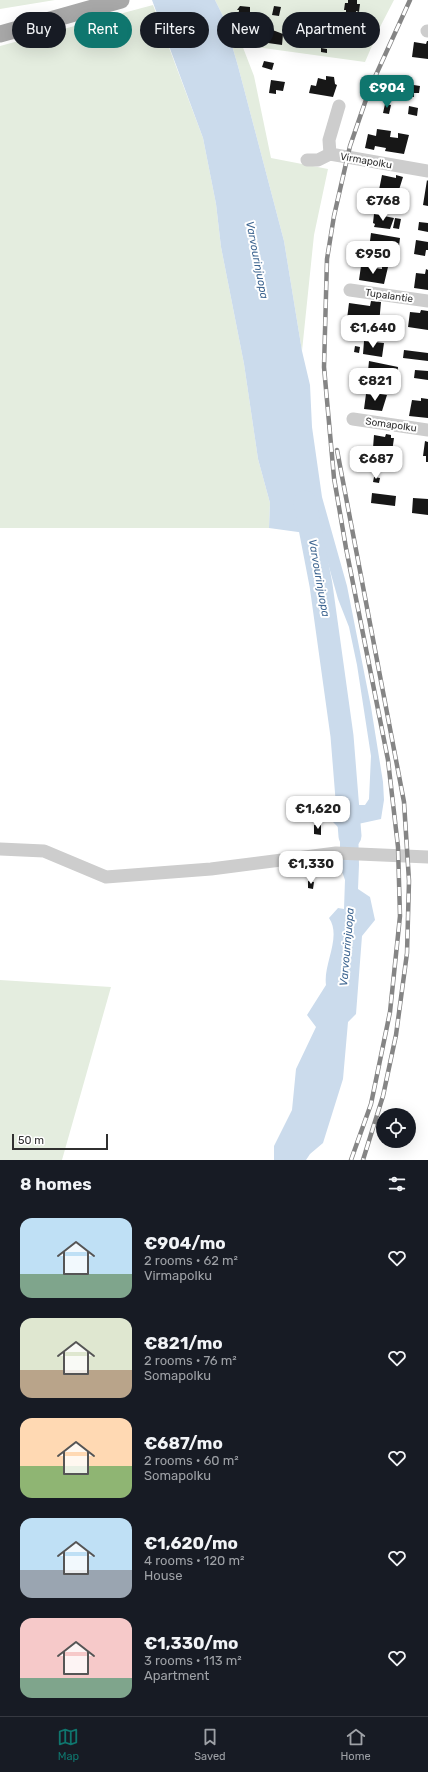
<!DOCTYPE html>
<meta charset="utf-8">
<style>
:root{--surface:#171b24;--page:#20242c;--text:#f1f3f6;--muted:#9ea1a6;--line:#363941;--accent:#0f766e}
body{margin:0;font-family:Rubik,sans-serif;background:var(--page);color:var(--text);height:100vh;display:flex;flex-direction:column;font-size:15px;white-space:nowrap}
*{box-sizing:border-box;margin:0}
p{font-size:13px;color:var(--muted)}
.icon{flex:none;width:22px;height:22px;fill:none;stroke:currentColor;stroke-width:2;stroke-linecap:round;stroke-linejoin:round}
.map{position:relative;height:1160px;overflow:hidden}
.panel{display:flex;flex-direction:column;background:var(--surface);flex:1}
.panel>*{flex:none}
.hud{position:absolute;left:12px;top:12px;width:404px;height:36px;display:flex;gap:8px}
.fabs{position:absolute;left:376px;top:1108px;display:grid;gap:8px}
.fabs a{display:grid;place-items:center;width:40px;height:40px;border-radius:50%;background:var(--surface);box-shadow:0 4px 16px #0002;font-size:20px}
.scale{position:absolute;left:12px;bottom:10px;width:96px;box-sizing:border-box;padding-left:4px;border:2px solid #303030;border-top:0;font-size:11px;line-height:14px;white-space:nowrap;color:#303030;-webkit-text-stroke:3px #fff;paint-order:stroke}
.price{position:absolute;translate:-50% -34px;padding:0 9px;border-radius:8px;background:#fff;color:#222;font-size:13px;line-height:26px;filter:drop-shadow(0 1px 2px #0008)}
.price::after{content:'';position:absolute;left:50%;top:24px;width:12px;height:9px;margin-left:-6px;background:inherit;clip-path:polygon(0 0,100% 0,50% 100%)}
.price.on{background:var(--accent);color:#fff}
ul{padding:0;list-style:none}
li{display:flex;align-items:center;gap:12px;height:100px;padding:0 20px}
li span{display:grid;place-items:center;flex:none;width:112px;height:80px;border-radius:12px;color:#555}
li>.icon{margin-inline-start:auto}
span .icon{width:48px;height:48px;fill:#fffc;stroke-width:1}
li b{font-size:17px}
h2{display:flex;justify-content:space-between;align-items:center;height:48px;padding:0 20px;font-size:17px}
.chip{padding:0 14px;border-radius:18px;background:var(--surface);box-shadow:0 4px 16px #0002;font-size:14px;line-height:36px}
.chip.on{background:var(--accent);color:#fff}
.tab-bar{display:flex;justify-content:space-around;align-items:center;height:56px;border-top:1px solid var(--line);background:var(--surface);font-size:11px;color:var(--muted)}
.tab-bar a{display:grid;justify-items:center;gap:2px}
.tab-bar .on{color:var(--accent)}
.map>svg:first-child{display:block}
.green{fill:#e4eddf}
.water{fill:#cbdbec}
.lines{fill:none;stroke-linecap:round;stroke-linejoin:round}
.river{stroke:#cbdbec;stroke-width:23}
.building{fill:#171717}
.minor{stroke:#cdcdcd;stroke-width:13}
.major{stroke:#a8a8a8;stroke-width:17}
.rail-casing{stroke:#858585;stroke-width:4.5}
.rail{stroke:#fff;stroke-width:3;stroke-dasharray:9;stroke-linecap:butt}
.labels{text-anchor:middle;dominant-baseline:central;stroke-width:4;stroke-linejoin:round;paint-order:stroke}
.street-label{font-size:10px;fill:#303030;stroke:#fff}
.water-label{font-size:11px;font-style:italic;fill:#3f6691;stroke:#fff}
</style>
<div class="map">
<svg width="428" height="1160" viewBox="0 0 428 1160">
<rect width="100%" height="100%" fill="#fff"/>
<!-- green -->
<path class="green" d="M0 0H55L0 9Z
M215 0H394L380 27 365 62 242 45 254 76 271 158 328 169 314 235 302 351 284 241 238 66 224 18Z
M153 5 203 138 216 204 221 247 244 364 258 459 270 503 269 528H0V46Z
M0 980 111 987 62 1160H0Z"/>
<!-- water -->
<path class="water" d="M152 0H215L224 18 238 66 284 241 302 351 310 385 312 427 322 497 347 586 371 707 383 782 384 800 381 819 358 824 359 865 358 889 370 897 375 920 362 936 356 1014 348 1022 343 1079 323 1143 310 1154 306 1160H274V1146L292 1110 296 1069 316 1027 307 1015 326 985C323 964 342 937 329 918L338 908 344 909 345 880 340 866V839L338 827 333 822 332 811 340 805H365L369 799 371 756 357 665 349 627 338 599 320 535 269 528 270 503 258 459 244 364 221 247 216 204 203 138Z"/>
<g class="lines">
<!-- river -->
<path class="river" d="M305 502 321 585 342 736 350 836"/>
</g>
<!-- building -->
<path class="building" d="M348 0H357V4H360L359 12 356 11V13L346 12V10H344L345 3H348Z
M240 6 250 7V19L238 18 239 10H237Z
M274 6 281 7 279 16 272 15Z
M308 13 316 14 314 23 306 22Z
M358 14 364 15V18H358Z
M270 29 283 34 282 45 268 43Z
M324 31 330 32 329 40 323 39Z
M427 41H428V59L412 57 414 42 426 44Z
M321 48 327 49V53L321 52Z
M264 61 274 63 272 70 262 67Z
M326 76 334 77 335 84 337 85 333 97 309 93 311 85 316 86 318 78 326 80Z
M392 78 402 80 401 83 420 86 419 93H414V97L393 94 394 87H390Z
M271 80 285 82 283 91 276 90V94L269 93Z
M385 104 391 105 389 114 383 113Z
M409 106 418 108 417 116 408 114Z
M377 129 391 131 390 137 398 138V133L409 135 404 154 385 151 386 148 375 146 374 150 365 148 368 134 376 136Z
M382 175 396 178V175L403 177 398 193 379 190Z
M427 180 428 181V206L423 205Z
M374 214 394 218 390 229 374 227 375 224 373 223Z
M395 218 401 219 399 229 393 228Z
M419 222 428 223V232L418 230Z
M371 233 400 238 399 246 370 241Z
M416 240 428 242V250H426L425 256 414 254Z
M361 266 382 269V266L388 267 384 284 359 280Z
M426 269 428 270V290L414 288 416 273 425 274Z
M371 301 381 302 379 324 347 319 349 303 370 306Z
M421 310 428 311V330L408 327 410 312 420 313Z
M364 341 384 343 382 357 363 354Z
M355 346 360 347 359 353 354 352Z
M404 350 428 353V361L403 358Z
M369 361 398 367 397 376 368 371Z
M415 370 428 371V380L414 378Z
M373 393 387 395 382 411 364 409 366 394 373 395Z
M421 398 428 399V418L409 416 412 400 421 401Z
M386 434 391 435V438H394L392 452 388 451 386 467 368 465 370 447 373 448 374 435 385 437Z
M425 441 428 442V462H426V456H423Z
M374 477 380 478 379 483 373 482Z
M372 493 396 496 395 506 371 503Z
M413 498 428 499V515L412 513Z
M314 825H321V835L314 834Z
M308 881 314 882 313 889 308 888Z"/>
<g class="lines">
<!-- minor -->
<path class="minor" d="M427 31H428
M339 106 329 140 330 154 428 171
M307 160H318L330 154
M350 290 428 301
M353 419 428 430
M0 849 44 851 106 877 211 869 336 853 428 857"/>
<!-- major -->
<path class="major" d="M0 34 121 0"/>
<defs>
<path id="rail" d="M337 450 404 802 409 881 407 953 396 1035 383 1096 363 1160
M351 1160 371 1104 390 1012 400 916 398 847 388 760 346 548 334 478 324 367 327 259 334 216 350 146 370 88 410 0"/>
</defs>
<!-- rail casing -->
<use href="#rail" class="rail-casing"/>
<!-- rail -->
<use href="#rail" class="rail"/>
</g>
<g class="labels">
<!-- street labels -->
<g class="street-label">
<text transform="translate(366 161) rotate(10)">Virmapolku</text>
<text transform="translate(389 296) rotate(8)">Tupalantie</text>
<text transform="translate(391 425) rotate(8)">Somapolku</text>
</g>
<!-- water labels -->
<g class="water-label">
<text transform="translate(257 260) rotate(79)">Varvourinjuopa</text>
<text transform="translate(319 578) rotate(80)">Varvourinjuopa</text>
<text transform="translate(347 947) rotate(-85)">Varvourinjuopa</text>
</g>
</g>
</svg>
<div class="fabs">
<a><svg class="icon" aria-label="locate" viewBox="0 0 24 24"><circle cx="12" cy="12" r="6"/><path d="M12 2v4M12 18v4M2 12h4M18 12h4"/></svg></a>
</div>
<div class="scale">50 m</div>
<b class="price on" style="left:387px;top:109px">€904</b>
<b class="price" style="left:383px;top:222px">€768</b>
<b class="price" style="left:373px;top:275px">€950</b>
<b class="price" style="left:373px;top:349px">€1,640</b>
<b class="price" style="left:375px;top:402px">€821</b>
<b class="price" style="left:376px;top:480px">€687</b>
<b class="price" style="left:318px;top:830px">€1,620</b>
<b class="price" style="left:311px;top:885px">€1,330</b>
<div class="hud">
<a class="chip">Buy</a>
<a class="chip on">Rent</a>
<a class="chip">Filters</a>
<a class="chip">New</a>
<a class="chip">Apartment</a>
</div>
</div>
<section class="panel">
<h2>8 homes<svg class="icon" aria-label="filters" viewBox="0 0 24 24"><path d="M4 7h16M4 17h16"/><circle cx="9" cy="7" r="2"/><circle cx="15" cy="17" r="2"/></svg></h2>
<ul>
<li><span style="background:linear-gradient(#bfe0f5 70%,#7fa58c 0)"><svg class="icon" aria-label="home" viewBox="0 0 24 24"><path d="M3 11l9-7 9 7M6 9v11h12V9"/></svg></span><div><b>€904/mo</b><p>2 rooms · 62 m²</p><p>Virmapolku</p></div><svg class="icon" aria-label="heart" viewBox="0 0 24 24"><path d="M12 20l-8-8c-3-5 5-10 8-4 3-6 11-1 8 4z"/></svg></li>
<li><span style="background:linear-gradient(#dfe7d0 65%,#b9a48a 0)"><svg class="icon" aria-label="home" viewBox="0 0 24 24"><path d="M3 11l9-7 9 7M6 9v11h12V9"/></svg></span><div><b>€821/mo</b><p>2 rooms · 76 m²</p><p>Somapolku</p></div><svg class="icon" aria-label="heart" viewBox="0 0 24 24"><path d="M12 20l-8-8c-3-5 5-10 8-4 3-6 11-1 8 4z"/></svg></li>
<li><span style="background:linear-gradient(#ffd9b3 60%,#8fb573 0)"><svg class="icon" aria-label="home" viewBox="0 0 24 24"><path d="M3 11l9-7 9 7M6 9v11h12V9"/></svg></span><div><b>€687/mo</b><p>2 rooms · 60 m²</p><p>Somapolku</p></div><svg class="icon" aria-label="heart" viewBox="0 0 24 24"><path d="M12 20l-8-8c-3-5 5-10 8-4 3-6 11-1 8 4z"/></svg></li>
<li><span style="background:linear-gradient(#bfe0f5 65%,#9aa5b1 0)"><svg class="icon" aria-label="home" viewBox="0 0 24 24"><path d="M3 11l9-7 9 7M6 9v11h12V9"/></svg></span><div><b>€1,620/mo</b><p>4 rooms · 120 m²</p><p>House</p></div><svg class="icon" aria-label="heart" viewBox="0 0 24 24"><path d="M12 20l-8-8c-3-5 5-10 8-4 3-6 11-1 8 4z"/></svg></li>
<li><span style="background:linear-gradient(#f6c9c9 75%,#7fa58c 0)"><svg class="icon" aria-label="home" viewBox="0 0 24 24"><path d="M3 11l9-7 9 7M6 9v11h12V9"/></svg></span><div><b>€1,330/mo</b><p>3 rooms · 113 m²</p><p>Apartment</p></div><svg class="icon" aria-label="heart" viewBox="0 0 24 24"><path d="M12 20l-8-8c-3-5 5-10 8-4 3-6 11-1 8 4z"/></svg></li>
</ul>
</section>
<nav class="tab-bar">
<a class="on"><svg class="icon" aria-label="map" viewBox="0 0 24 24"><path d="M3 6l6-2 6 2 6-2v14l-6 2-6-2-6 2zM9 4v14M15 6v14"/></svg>Map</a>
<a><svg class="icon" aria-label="saved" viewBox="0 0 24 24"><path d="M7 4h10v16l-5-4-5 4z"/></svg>Saved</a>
<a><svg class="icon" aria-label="home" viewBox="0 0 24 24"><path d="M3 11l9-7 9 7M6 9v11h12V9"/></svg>Home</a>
</nav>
